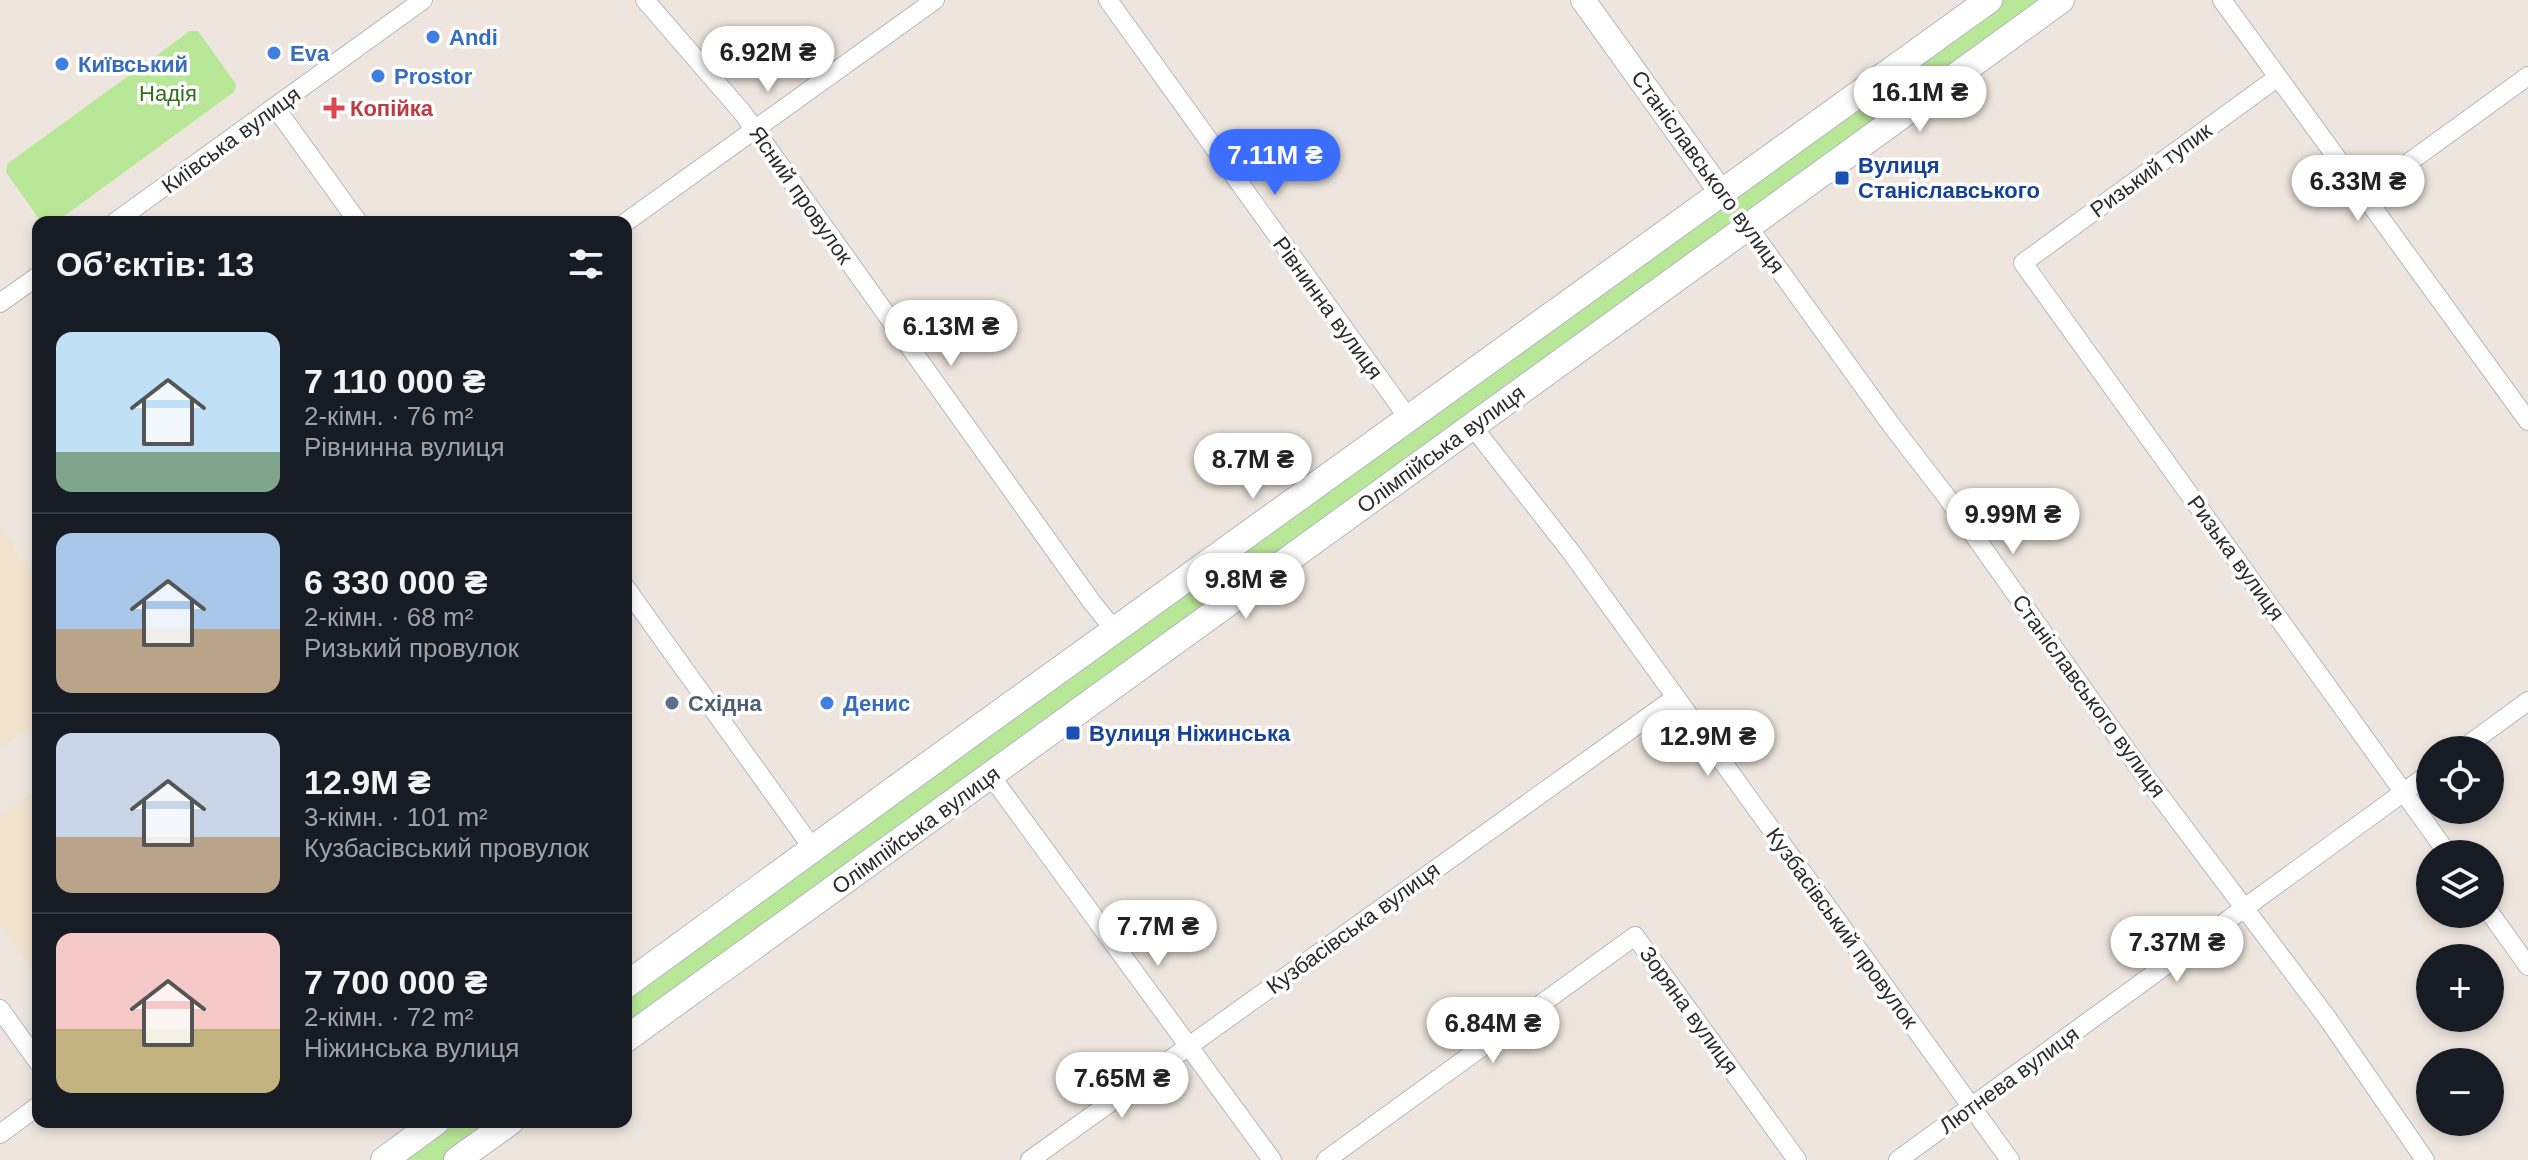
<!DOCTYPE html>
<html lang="uk">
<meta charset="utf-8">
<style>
:root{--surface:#171b24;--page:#20242c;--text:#f1f3f6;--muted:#9ea1a6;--line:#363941;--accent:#3b6eff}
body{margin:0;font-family:Helvetica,sans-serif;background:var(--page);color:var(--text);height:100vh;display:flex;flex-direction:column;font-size:30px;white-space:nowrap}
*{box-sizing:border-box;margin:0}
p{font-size:26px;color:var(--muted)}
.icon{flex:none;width:44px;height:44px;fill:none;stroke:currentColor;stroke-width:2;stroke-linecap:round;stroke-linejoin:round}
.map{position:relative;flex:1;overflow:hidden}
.details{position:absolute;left:32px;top:216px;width:600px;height:912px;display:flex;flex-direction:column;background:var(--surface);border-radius:16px;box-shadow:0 4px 12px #0003}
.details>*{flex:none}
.tools{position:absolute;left:2416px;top:736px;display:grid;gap:16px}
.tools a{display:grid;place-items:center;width:88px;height:88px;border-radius:50%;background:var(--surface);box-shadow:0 4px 12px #0003;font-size:40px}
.price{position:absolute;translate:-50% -68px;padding:0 18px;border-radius:28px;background:#fff;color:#222;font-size:26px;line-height:52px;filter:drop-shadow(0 2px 4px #0008)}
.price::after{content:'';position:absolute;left:50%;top:48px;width:24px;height:18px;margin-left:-12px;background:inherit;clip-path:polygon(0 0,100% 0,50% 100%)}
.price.active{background:var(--accent);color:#fff}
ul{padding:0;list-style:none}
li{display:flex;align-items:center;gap:24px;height:200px;padding:0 24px}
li+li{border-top:2px solid var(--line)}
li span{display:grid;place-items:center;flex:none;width:224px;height:160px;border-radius:16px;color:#555}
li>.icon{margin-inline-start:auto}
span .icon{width:96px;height:96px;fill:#fffc;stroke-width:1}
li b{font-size:34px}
h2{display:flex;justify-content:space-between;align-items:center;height:96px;padding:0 24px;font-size:34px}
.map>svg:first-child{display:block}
.education{fill:#f0e2cd}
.green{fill:#b9e798}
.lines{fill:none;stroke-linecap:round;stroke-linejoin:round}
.minor-casing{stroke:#b2b6c0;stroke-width:20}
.tertiary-casing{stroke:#b2b6c0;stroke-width:26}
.secondary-casing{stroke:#b2b6c0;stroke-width:28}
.minor{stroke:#fff;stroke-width:18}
.tertiary{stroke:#fff;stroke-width:24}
.secondary{stroke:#fff;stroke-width:26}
.shop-dot{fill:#3f7fe0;stroke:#fff;stroke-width:3}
.health-dot{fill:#e0444e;stroke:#fff;stroke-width:3}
.transit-dot{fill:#1a4fb4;stroke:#fff;stroke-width:3}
.service-dot{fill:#5c6f8a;stroke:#fff;stroke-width:3}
.labels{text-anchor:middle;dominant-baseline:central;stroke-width:7;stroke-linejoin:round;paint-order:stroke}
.shop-label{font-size:22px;font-weight:bold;fill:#366cbe;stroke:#fff;text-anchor:start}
.park-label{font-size:22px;fill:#306f17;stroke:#fff}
.health-label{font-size:22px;font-weight:bold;fill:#be3a42;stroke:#fff;text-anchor:start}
.street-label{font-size:22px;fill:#2c2c2c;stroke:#fff}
.transit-label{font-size:22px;font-weight:bold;fill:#164399;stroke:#fff;text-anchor:start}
.service-label{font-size:22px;font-weight:bold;fill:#4e5e75;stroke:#fff;text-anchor:start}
</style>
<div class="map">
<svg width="2528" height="1160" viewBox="0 0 2528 1160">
<rect width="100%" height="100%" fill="#eee6de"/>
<!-- education -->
<path class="education" d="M0 529 38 581V721L0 749Z
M38 788V977L0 924V816Z"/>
<!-- green -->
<path class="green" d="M1989 0H2064L626 1039V984Z
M190 31H198L236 84 234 92 56 222H41L6 172 7 164Z
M437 1122H511L459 1160H385Z"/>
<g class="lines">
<defs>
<path id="minor" d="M645 0 742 112 1091 601 1115 631
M1108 0 1409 419
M2222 0 2528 421
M2278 77 2023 263 2448 854
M275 107 358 222
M2364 195 2528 76
M115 222 423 0
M626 222 935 0
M1749 228 1892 426 1946 496 2145 776 2328 1019 2425 1160
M0 303 38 276
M1473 427 1571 552 2010 1160
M626 588 814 850
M2461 750 2528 701
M991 776 1272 1160
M2490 913 2528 966
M0 1009 38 1062
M0 1134 38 1106
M1030 1160 1676 697
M1326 1160 1635 936 1797 1160
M1898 1160 2430 773"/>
<path id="tertiary" d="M1583 0 1721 192"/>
<path id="secondary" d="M626 985 965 738 1989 0
M626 1039 2061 0
M384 1160 436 1122
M457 1160 510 1122"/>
</defs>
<!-- minor casing -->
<use href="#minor" class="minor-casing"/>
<!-- tertiary casing -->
<use href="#tertiary" class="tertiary-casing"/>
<!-- secondary casing -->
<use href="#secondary" class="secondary-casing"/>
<!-- minor -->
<use href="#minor" class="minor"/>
<!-- tertiary -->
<use href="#tertiary" class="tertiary"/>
<!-- secondary -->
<use href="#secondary" class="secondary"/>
</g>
<!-- markers -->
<g class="shop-dot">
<circle cx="433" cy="37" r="8"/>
<circle cx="274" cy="53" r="8"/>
<circle cx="62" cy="64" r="8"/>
<circle cx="378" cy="76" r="8"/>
<circle cx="827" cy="703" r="8"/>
</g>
<path class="health-dot" d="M330 96h8v8h8v8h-8v8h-8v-8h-8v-8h8z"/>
<g class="transit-dot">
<rect x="1834" y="170" width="16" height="16" rx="4"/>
<rect x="1065" y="725" width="16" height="16" rx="4"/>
</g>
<circle class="service-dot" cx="672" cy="703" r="8"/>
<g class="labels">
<!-- shop labels -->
<g class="shop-label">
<text x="449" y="37">Andi</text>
<text x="290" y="53">Eva</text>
<text x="78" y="64">Київський</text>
<text x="394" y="76">Prostor</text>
<text x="843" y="703">Денис</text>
</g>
<!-- park labels -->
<g class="park-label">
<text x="168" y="93">Надія</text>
</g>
<!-- health labels -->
<g class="health-label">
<text x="350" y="108">Копійка</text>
</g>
<!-- street labels -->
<g class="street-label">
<text transform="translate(231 140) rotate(-36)">Київська вулиця</text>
<text transform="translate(2151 170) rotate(-36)">Ризький тупик</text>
<text transform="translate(1708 172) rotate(54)">Станіславського вулиця</text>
<text transform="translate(801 195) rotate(55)">Ясний провулок</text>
<text transform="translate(1328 308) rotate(54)">Рівнинна вулиця</text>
<text transform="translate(1441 449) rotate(-36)">Олімпійська вулиця</text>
<text transform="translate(2236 558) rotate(54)">Ризька вулиця</text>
<text transform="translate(2089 696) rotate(54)">Станіславського вулиця</text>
<text transform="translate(916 830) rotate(-36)">Олімпійська вулиця</text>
<text transform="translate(1353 928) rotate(-36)">Кузбасівська вулиця</text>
<text transform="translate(1842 928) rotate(54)">Кузбасівський провулок</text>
<text transform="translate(1689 1010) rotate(54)">Зоряна вулиця</text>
<text transform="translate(2009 1080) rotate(-36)">Лютнева вулиця</text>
</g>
<!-- transit labels -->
<g class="transit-label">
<text x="1858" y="165">Вулиця<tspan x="1858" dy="25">Станіславського</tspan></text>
<text x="1089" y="733">Вулиця Ніжинська</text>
</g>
<!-- service labels -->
<g class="service-label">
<text x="688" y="703">Східна</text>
</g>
</g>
</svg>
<div class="tools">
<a><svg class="icon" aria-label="locate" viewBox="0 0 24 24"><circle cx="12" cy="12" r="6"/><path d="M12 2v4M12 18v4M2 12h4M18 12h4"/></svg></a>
<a><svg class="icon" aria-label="layers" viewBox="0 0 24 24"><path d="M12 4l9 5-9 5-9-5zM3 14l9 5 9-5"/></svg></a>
<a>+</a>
<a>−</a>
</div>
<b class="price" style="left:768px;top:94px">6.92M ₴</b>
<b class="price" style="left:1920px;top:134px">16.1M ₴</b>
<b class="price active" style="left:1275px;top:197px">7.11M ₴</b>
<b class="price" style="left:2358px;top:223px">6.33M ₴</b>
<b class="price" style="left:951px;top:368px">6.13M ₴</b>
<b class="price" style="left:1253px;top:501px">8.7M ₴</b>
<b class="price" style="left:2013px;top:556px">9.99M ₴</b>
<b class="price" style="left:1246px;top:621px">9.8M ₴</b>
<b class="price" style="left:1708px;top:778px">12.9M ₴</b>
<b class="price" style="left:1158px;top:968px">7.7M ₴</b>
<b class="price" style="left:2177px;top:984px">7.37M ₴</b>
<b class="price" style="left:1493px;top:1065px">6.84M ₴</b>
<b class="price" style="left:1122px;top:1120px">7.65M ₴</b>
<section class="details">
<h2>Об’єктів: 13<svg class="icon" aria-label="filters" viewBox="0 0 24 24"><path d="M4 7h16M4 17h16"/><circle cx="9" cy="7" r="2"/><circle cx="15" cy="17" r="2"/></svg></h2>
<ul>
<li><span style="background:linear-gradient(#bfe0f5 75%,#7fa58c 0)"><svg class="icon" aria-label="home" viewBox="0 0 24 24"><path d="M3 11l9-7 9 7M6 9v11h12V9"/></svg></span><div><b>7 110 000 ₴</b><p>2-кімн. · 76 m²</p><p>Рівнинна вулиця</p></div></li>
<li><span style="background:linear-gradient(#a9c7e8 60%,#b9a48a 0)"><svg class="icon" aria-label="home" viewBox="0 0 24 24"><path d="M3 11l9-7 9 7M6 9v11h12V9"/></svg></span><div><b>6 330 000 ₴</b><p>2-кімн. · 68 m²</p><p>Ризький провулок</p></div></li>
<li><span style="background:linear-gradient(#c9d6e8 65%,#b9a48a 0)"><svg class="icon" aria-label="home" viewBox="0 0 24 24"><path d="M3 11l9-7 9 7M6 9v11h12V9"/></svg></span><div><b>12.9M ₴</b><p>3-кімн. · 101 m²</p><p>Кузбасівський провулок</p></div></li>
<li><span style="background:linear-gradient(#f6c9c9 60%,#c2b280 0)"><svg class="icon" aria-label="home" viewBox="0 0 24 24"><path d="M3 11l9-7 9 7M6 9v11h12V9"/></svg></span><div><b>7 700 000 ₴</b><p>2-кімн. · 72 m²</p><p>Ніжинська вулиця</p></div></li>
</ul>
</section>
</div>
